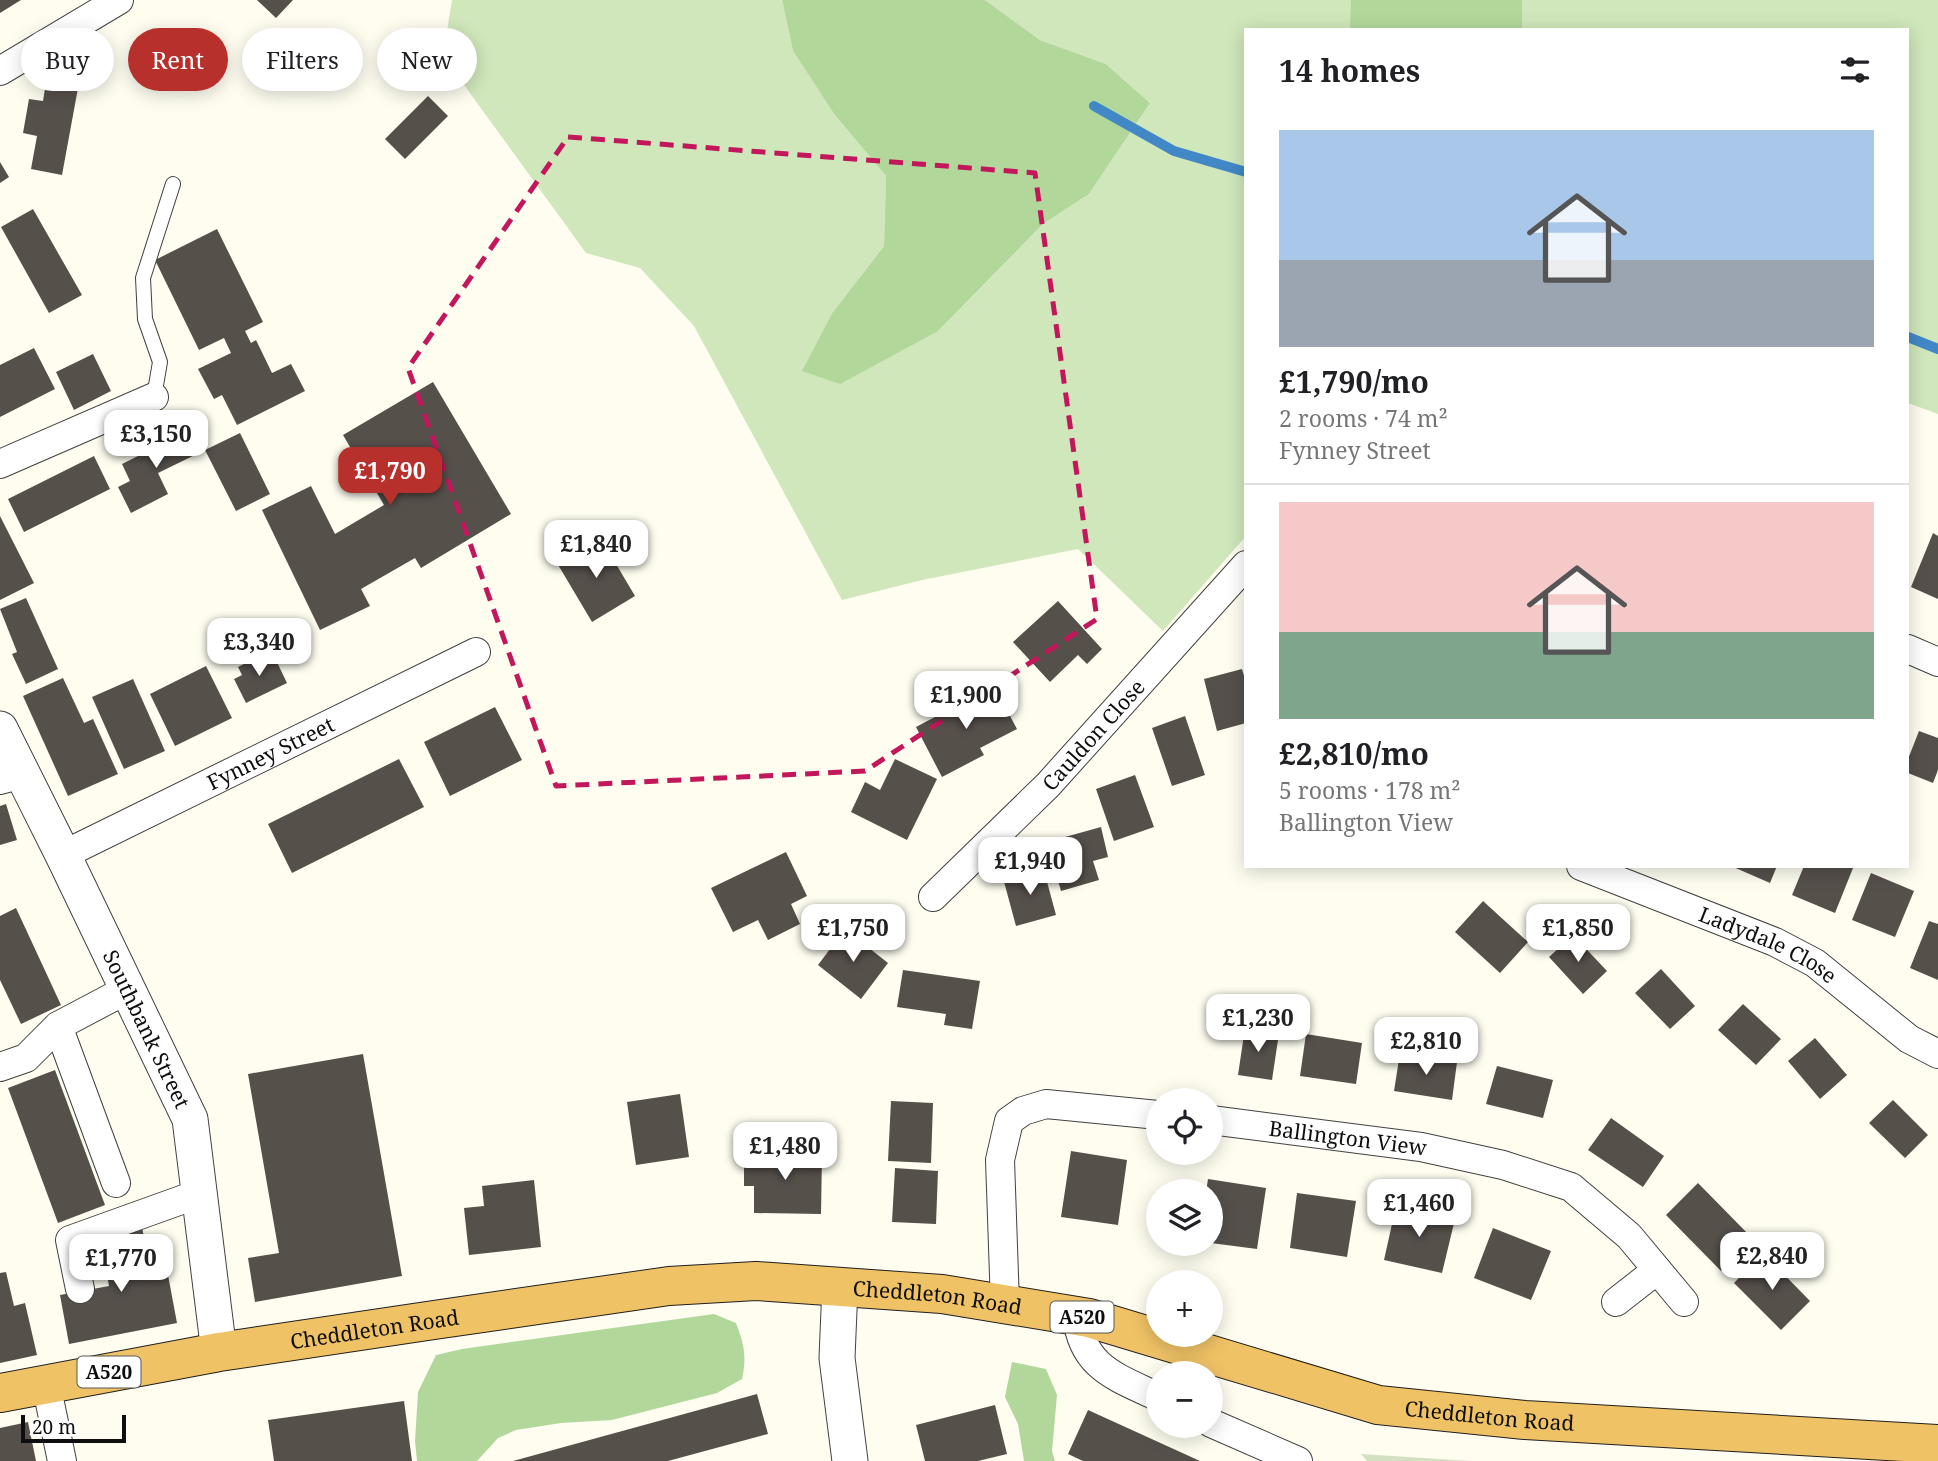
<!DOCTYPE html>
<meta charset="utf-8">
<style>
:root{--surface:#fff;--page:#f6f6f6;--text:#202124;--muted:#757577;--line:#e0e0e0;--accent:#b8302c}
body{margin:0;font-family:"Noto Serif",serif;background:var(--page);color:var(--text);height:100vh;display:flex;flex-direction:column;font-size:26px;white-space:nowrap}
*{box-sizing:border-box;margin:0}
p{font-size:23px;color:var(--muted)}
.icon{flex:none;width:38px;height:38px;fill:none;stroke:currentColor;stroke-width:2;stroke-linecap:round;stroke-linejoin:round}
.map{position:relative;flex:1;overflow:hidden}
.panel{position:absolute;left:1244px;top:28px;width:665px;height:840px;display:flex;flex-direction:column;background:var(--surface);border-radius:0px;box-shadow:0 4px 18px #0003}
.panel>*{flex:none}
.hud{position:absolute;left:21px;top:28px;width:665px;height:63px;display:flex;gap:14px}
.tools{position:absolute;left:1146px;top:1088px;display:grid;gap:14px}
.tools a{display:grid;place-items:center;width:77px;height:77px;border-radius:50%;background:var(--surface);box-shadow:0 4px 18px #0003;font-size:35px}
.scale{position:absolute;left:21px;bottom:18px;width:105px;box-sizing:border-box;padding-left:7px;border:4px solid #0e0e0e;border-top:0;font-size:19px;line-height:24px;white-space:nowrap;color:#0e0e0e;-webkit-text-stroke:5px #fff;paint-order:stroke}
.price{position:absolute;translate:-50% -60px;padding:0 16px;border-radius:14px;background:#fff;color:#222;font-size:23px;line-height:46px;filter:drop-shadow(0 2px 4px #0008)}
.price::after{content:'';position:absolute;left:50%;top:42px;width:21px;height:16px;margin-left:-10px;background:inherit;clip-path:polygon(0 0,100% 0,50% 100%)}
.price.current{background:var(--accent);color:#fff}
ul{padding:0;list-style:none}
li{display:grid;align-content:center;gap:14px;height:371px;padding:0 35px}
li+li{border-top:2px solid var(--line)}
li span{display:grid;place-items:center;height:217px;border-radius:0px;color:#555}
li>.icon{margin-inline-start:auto}
span .icon{width:126px;height:126px;fill:#fffc;stroke-width:1}
li b{font-size:30px}
h2{display:flex;justify-content:space-between;align-items:center;height:84px;padding:0 35px;font-size:30px}
.chip{padding:0 24px;border-radius:32px;background:var(--surface);box-shadow:0 4px 18px #0003;font-size:24px;line-height:63px}
.chip.current{background:var(--accent);color:#fff}
.map>svg:first-child{display:block}
.green{fill:#cfe7bb}
.forest{fill:#b2d79b}
.cemetery{fill:#d4e0c2}
.lines{fill:none;stroke-linecap:round;stroke-linejoin:round}
.stream{stroke:#4288c7;stroke-width:10}
.building{fill:#56504b}
.service-casing{stroke:#414141;stroke-width:16}
.minor-casing{stroke:#414141;stroke-width:30}
.tertiary-casing{stroke:#414141;stroke-width:37}
.trunk-casing{stroke:#1f1f1f;stroke-width:40}
.service{stroke:#fff;stroke-width:14}
.minor{stroke:#fff;stroke-width:28}
.tertiary{stroke:#fff;stroke-width:35}
.trunk{stroke:#f0c266;stroke-width:38}
.marked{fill:none;stroke:#c2185b;stroke-width:5;stroke-dasharray:14 9;stroke-linejoin:round}
.labels{text-anchor:middle;dominant-baseline:central;stroke-width:7;stroke-linejoin:round;paint-order:stroke}
.shield{fill:#fff;stroke:#565656;stroke-width:2}
.shield-label{font-size:19px;font-weight:bold;fill:#0e0e0e}
.street-label{font-size:21px;fill:#0e0e0e;stroke:#fff}
</style>
<div class="map">
<svg width="1938" height="1461" viewBox="0 0 1938 1461">
<rect width="100%" height="100%" fill="#fefdf0"/>
<!-- green -->
<path class="green" d="M452 0H782L793 51 834 114 886 176 884 246 833 312 938 331 1043 224 1089 194 1150 103 1106 64 1040 40 985 0H1938V414L1908 403V30H1246V536L1163 631 1078 549 922 580 842 600 694 326 640 268 586 253 443 56Z"/>
<!-- forest -->
<path class="forest" d="M782 0H985L1040 40 1106 64 1150 103 1089 194 1043 224 938 331 840 384 802 371 833 312 884 246 886 176 834 114 793 51Z
M1351 0H1522V30H1350Z
M714 1314 736 1323C744 1343 747 1358 742 1379L717 1393 612 1420 561 1423 516 1430 498 1438 477 1461H417L415 1441 418 1392 436 1355 462 1349Z
M1012 1362 1046 1369 1057 1395 1052 1451 1055 1461H1024L1018 1424 1005 1397Z"/>
<!-- cemetery -->
<path class="cemetery" d="M1361 1454 1471 1461H1367Z"/>
<g class="lines">
<!-- stream -->
<path class="stream" d="M1094 106 1174 151 1246 172
M1908 337 1938 349"/>
</g>
<!-- building -->
<path class="building" d="M0 0H21L0 13Z
M257 0H293L276 18Z
M46 82 78 88 62 175 31 169 37 136 23 133 29 99 43 101Z
M428 96 448 116 405 159 385 139Z
M0 162 9 177 0 183Z
M33 209 82 295 49 313 1 227Z
M217 229 263 322 245 331 251 343 256 340 272 373 291 364 305 391 237 425 222 395 214 399 198 369 231 353 224 338 199 350 155 260Z
M34 348 55 389 0 417V365Z
M93 354 111 391 74 410 56 372Z
M433 382 511 514 421 568 415 558 361 589 370 606 320 630 262 510 311 486 335 534 384 505 343 435Z
M192 429 203 451 158 473 168 494 131 513 118 487 130 481 122 464Z
M240 433 270 494 236 511 205 450Z
M94 456 110 489 24 532 8 499Z
M0 516 34 583 0 600Z
M1933 533 1938 536V599L1911 587Z
M600 537 635 596 592 622 557 563Z
M26 598 58 669 26 684 12 654 17 652 0 609Z
M1058 601 1102 649 1087 664 1078 655 1050 682 1013 642Z
M262 655 267 663 275 658 287 683 246 703 234 679 242 675 238 667Z
M206 666 232 718 175 746 150 694Z
M1242 669 1246 682V723L1217 731 1204 679Z
M63 678 84 723 93 719 118 774 68 796 23 696Z
M133 679 165 751 124 769 92 697Z
M994 686 1017 729 980 748 984 755 942 777 916 727Z
M495 707 522 760 450 796 424 742Z
M1185 716 1205 775 1172 786 1152 728Z
M1919 731 1938 738V770L1933 783 1908 773V759Z
M399 759 424 807 292 873 268 824Z
M895 759 937 779 907 840 851 812 865 782 880 790Z
M1135 775 1154 827 1114 841 1096 789Z
M6 804 17 840 0 845V806Z
M1101 827 1108 857 1093 861 1099 880 1061 891 1047 842Z
M786 852 807 896 791 904 800 924 768 940 758 920 733 932 711 888Z
M1731 866H1777L1770 883Z
M1804 866 1853 868 1835 913 1792 895Z
M1043 867 1056 915 1016 926 1003 878Z
M1871 873 1914 891 1895 937 1852 920Z
M1483 901 1528 942 1500 973 1455 932Z
M16 908 61 1005 21 1024 0 980V916Z
M1929 921 1938 924V980L1910 968Z
M845 929 888 963 861 999 818 965Z
M1573 935 1607 971 1583 994 1549 957Z
M1661 969 1695 1006 1670 1029 1635 993Z
M903 970 980 981 972 1029 944 1025 946 1014 897 1007Z
M1743 1004 1781 1039 1756 1065 1718 1030Z
M1245 1028 1279 1033 1272 1080 1238 1075Z
M1306 1034 1362 1043 1356 1084 1300 1076Z
M1815 1038 1847 1075 1820 1099 1788 1061Z
M1400 1053 1457 1062 1452 1100 1394 1091Z
M363 1054 402 1276 255 1302 248 1258 279 1253 248 1074Z
M1497 1066 1553 1080 1543 1118 1486 1104Z
M55 1070 105 1205 58 1223 8 1088Z
M680 1094 689 1157 636 1165 627 1102Z
M1893 1100 1928 1135 1905 1158 1869 1123Z
M891 1101 933 1103 931 1163 888 1161Z
M1611 1118 1664 1156 1643 1187 1588 1150Z
M1071 1151 1127 1160 1118 1225 1061 1217Z
M744 1153 822 1154 821 1214 754 1213V1186H744Z
M895 1168 938 1171 936 1224 892 1222Z
M1208 1179 1266 1188 1257 1249 1211 1243V1192H1206Z
M534 1180 541 1247 469 1255 464 1208 484 1206 482 1186Z
M1698 1183 1753 1239 1721 1271 1666 1215Z
M1297 1193 1356 1201 1347 1257 1290 1248Z
M1396 1206 1455 1219 1442 1273 1384 1260Z
M142 1227 152 1278 168 1275 177 1323 69 1344 60 1295 109 1286 100 1235Z
M1493 1228 1551 1251 1531 1300 1474 1278Z
M1763 1253 1810 1301 1781 1330 1734 1283Z
M6 1272 14 1306 25 1303 37 1355 0 1363V1273Z
M757 1394 768 1434 668 1461H513Z
M404 1401 412 1461H274L268 1420Z
M995 1405 1007 1454 978 1461H925L916 1425Z
M1088 1410 1200 1461H1083L1068 1454Z
M28 1422 36 1461H0V1428Z"/>
<g class="lines">
<defs>
<path id="service" d="M154 397 160 362 145 319 143 278 173 184"/>
<g id="minor">
<path d="M0 71 119 0"/>
<path d="M0 464 154 397"/>
<path d="M1908 649 1938 662"/>
<path d="M0 780 22 774"/>
<path id="s1" d="M63 855 476 652"/>
<path id="s2" d="M1581 866 1775 942 1815 963 1909 1039 1938 1054"/>
<path id="s3" d="M933 897 1048 785 1246 565"/>
<path d="M58 1026 116 1183"/>
<path d="M0 1067 26 1058 58 1026 128 989"/>
<path id="s4" d="M1211 1120 1421 1147 1503 1165 1571 1187 1629 1236 1684 1302"/>
<path d="M80 1289 70 1240 198 1194"/>
<path d="M1616 1302 1657 1270"/>
<path d="M1005 1304 1000 1160 1009 1121 1023 1111 1046 1104 1158 1115"/>
<path d="M1077 1316C1082 1368 1117 1377 1158 1397"/>
<path d="M46 1384 62 1461"/>
<path d="M1211 1423 1298 1461"/>
</g>
<g id="tertiary">
<path id="s5" d="M0 729 63 855 190 1119 219 1352"/>
<path d="M840 1286 837 1358 850 1461"/>
</g>
<g id="trunk">
<path id="s6" d="M0 1393 219 1352 434 1320 669 1286 756 1281 942 1294 1089 1318 1378 1405 1525 1420 1938 1444"/>
</g>
</defs>
<!-- service casing -->
<use href="#service" class="service-casing"/>
<!-- minor casing -->
<use href="#minor" class="minor-casing"/>
<!-- tertiary casing -->
<use href="#tertiary" class="tertiary-casing"/>
<!-- trunk casing -->
<use href="#trunk" class="trunk-casing"/>
<!-- service -->
<use href="#service" class="service"/>
<!-- minor -->
<use href="#minor" class="minor"/>
<!-- tertiary -->
<use href="#tertiary" class="tertiary"/>
<!-- trunk -->
<use href="#trunk" class="trunk"/>
</g>
<!-- marked area -->
<path class="marked" d="M568 137 1035 173 1097 619 865 771 556 786 408 368Z"/>
<g class="labels">
<!-- shield labels -->
<g class="shield">
<rect x="1050.5" y="1301.5" width="63" height="31" rx="5"/>
<rect x="77.5" y="1356.5" width="63" height="31" rx="5"/>
</g>
<g class="shield-label">
<text x="1082" y="1317">A520</text>
<text x="109" y="1372">A520</text>
</g>
<!-- street labels -->
<g class="street-label">
<text stroke="none"><textPath href="#s3" startOffset="228">Cauldon Close</textPath></text>
<text stroke="none"><textPath href="#s1" startOffset="231">Fynney Street</textPath></text>
<text stroke="none"><textPath href="#s2" startOffset="203">Ladydale Close</textPath></text>
<text stroke="none"><textPath href="#s5" startOffset="334">Southbank Street</textPath></text>
<text stroke="none"><textPath href="#s4" startOffset="138">Ballington View</textPath></text>
<text stroke="none"><textPath href="#s6" startOffset="947">Cheddleton Road</textPath></text>
<text stroke="none"><textPath href="#s6" startOffset="380">Cheddleton Road</textPath></text>
<text stroke="none"><textPath href="#s6" startOffset="1514">Cheddleton Road</textPath></text>
</g>
</g>
</svg>
<div class="tools">
<a><svg class="icon" aria-label="locate" viewBox="0 0 24 24"><circle cx="12" cy="12" r="6"/><path d="M12 2v4M12 18v4M2 12h4M18 12h4"/></svg></a>
<a><svg class="icon" aria-label="layers" viewBox="0 0 24 24"><path d="M12 4l9 5-9 5-9-5zM3 14l9 5 9-5"/></svg></a>
<a>+</a>
<a>−</a>
</div>
<div class="scale">20 m</div>
<b class="price" style="left:156px;top:470px">£3,150</b>
<b class="price current" style="left:390px;top:507px">£1,790</b>
<b class="price" style="left:596px;top:580px">£1,840</b>
<b class="price" style="left:259px;top:678px">£3,340</b>
<b class="price" style="left:966px;top:731px">£1,900</b>
<b class="price" style="left:1030px;top:897px">£1,940</b>
<b class="price" style="left:853px;top:964px">£1,750</b>
<b class="price" style="left:1578px;top:964px">£1,850</b>
<b class="price" style="left:1258px;top:1054px">£1,230</b>
<b class="price" style="left:1426px;top:1077px">£2,810</b>
<b class="price" style="left:785px;top:1182px">£1,480</b>
<b class="price" style="left:1419px;top:1239px">£1,460</b>
<b class="price" style="left:1772px;top:1292px">£2,840</b>
<b class="price" style="left:121px;top:1294px">£1,770</b>
<div class="hud">
<a class="chip">Buy</a>
<a class="chip current">Rent</a>
<a class="chip">Filters</a>
<a class="chip">New</a>
</div>
<section class="panel">
<h2>14 homes<svg class="icon" aria-label="filters" viewBox="0 0 24 24"><path d="M4 7h16M4 17h16"/><circle cx="9" cy="7" r="2"/><circle cx="15" cy="17" r="2"/></svg></h2>
<ul>
<li><span style="background:linear-gradient(#a9c7e8 60%,#9aa5b1 0)"><svg class="icon" aria-label="home" viewBox="0 0 24 24"><path d="M3 11l9-7 9 7M6 9v11h12V9"/></svg></span><div><b>£1,790/mo</b><p>2 rooms · 74 m²</p><p>Fynney Street</p></div></li>
<li><span style="background:linear-gradient(#f6c9c9 60%,#7fa58c 0)"><svg class="icon" aria-label="home" viewBox="0 0 24 24"><path d="M3 11l9-7 9 7M6 9v11h12V9"/></svg></span><div><b>£2,810/mo</b><p>5 rooms · 178 m²</p><p>Ballington View</p></div></li>
</ul>
</section>
</div>
